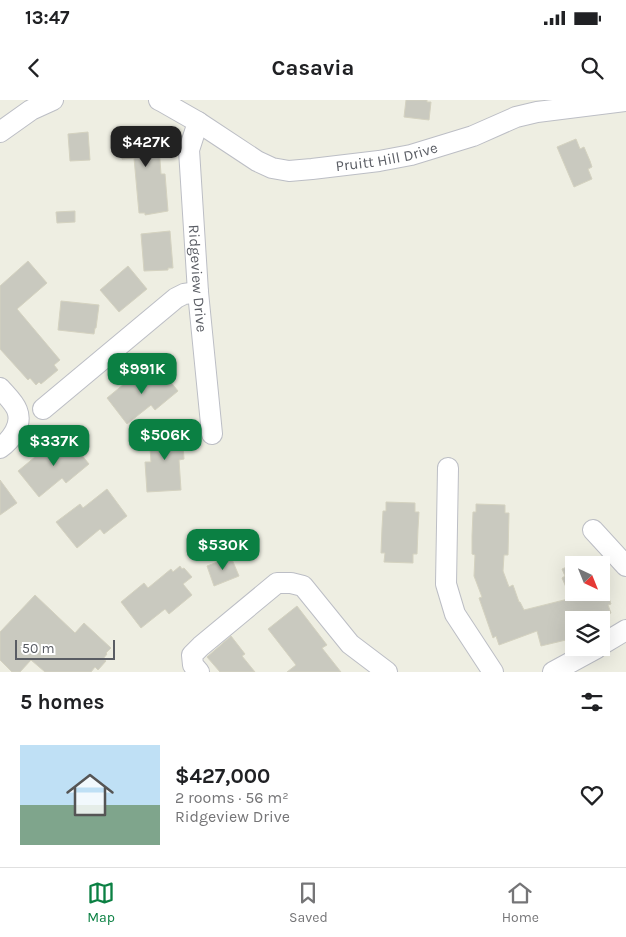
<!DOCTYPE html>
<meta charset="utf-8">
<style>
:root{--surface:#fff;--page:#f6f6f6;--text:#202124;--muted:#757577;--line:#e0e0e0;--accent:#0b8043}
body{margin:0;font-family:Karla,sans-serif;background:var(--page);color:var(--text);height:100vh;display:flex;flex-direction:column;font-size:19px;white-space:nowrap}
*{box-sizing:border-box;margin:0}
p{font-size:16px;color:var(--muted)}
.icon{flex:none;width:28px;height:28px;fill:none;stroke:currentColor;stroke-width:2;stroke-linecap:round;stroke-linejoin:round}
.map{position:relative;height:572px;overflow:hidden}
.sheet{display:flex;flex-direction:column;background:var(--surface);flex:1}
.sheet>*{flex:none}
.needle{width:32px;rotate:137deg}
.tools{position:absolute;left:565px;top:456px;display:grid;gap:10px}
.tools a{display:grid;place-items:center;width:45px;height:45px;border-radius:0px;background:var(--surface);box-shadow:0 5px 20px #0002;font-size:25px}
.scale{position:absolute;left:15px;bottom:12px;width:100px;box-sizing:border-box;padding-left:5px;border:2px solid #5a5d64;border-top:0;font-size:14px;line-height:18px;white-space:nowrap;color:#5a5d64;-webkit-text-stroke:4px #fff;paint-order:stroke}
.price{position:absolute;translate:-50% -42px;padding:0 11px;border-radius:10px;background:var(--accent);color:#fff;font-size:16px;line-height:32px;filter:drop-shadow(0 1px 2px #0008)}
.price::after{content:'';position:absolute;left:50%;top:30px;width:15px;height:11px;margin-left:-8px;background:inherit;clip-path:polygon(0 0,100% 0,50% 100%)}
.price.selected{background:#222;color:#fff}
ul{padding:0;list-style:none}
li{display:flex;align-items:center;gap:15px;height:125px;padding:0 20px}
li span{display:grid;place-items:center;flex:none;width:140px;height:100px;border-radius:0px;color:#555}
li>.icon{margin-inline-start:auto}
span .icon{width:60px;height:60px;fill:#fffc;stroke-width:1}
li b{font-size:21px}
h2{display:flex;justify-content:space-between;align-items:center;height:60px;padding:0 20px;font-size:21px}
.status{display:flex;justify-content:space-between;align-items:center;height:35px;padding:0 25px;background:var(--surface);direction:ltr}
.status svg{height:14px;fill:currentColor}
header{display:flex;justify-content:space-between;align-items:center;height:65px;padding:0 20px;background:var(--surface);font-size:22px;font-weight:700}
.dock{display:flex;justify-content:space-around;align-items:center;height:70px;border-top:1px solid var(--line);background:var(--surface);font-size:14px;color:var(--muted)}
.dock a{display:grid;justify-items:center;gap:2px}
.dock .selected{color:var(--accent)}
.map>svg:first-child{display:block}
.building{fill:#c9c9bf;stroke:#d4d2c0}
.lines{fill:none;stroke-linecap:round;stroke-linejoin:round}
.minor-casing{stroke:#bcbec5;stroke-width:22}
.minor{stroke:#fff;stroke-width:20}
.labels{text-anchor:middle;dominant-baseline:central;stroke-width:4.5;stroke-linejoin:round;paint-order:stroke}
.street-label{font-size:15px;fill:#5a5d64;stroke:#fff}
</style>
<div class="status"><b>13:47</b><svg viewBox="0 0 49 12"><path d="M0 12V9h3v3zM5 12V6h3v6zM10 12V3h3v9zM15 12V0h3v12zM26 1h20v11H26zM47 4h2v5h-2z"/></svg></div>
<header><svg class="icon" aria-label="back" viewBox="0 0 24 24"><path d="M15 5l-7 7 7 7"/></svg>Casavia<svg class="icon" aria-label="search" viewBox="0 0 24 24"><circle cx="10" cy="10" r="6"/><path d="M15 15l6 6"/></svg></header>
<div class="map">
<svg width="626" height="572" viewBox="0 0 626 572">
<rect width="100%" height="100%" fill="#eeeee2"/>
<!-- building -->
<path class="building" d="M406 0H427V2H431L429 20 404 17Z
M157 27V33H158L161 74H165L168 111 145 115V113H139L134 58 122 59 120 30Z
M88 32 90 60 70 61 68 34Z
M576 39 580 49 584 47 590 61 592 67 588 69 592 79 574 87 557 47Z
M75 111V122L57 123 56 112Z
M170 131 173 168H168V170L144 171 141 134Z
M28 161 47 183 17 209 60 260 54 265 58 270 41 284 39 282 36 285 30 278 28 280 0 249V186Z
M128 166 147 189 119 212 100 190Z
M61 201 99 205 96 228H95L94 234 58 230Z
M157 265 178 291 155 310 151 305 127 324 107 298 130 279 134 284Z
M182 330 184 359 179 360 181 390 147 392 145 362H151L149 332Z
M68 338 89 364 66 383 62 378 39 397 18 371 41 352 45 357Z
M0 380 17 403 0 415Z
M107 389 127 416 104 434 100 429 77 448 56 422 80 404 83 408Z
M386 402 415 403V412H419L418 429 417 454H413V463L384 462 385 453H381L382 428 383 411H386Z
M476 404 505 405V413H509L508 455H504L503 471 509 487 513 485 519 502H520L524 510 568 499 567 495 569 494 562 478 565 476 562 469 574 464V492H607L611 504 608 505 611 513 594 520H566L570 539 541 546 537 531 499 545 496 536 493 538 479 498 482 497 474 476 475 455 472 454V436L473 412H476Z
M231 457 239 476 214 486 207 466Z
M180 466 182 469 184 468 192 477 183 484 192 495 169 514 165 509 141 528 121 502 144 483 148 488 171 469 173 472Z
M35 495 75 533 84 523 111 548 106 553 107 554 103 559 106 561 98 570 95 567 91 572H45L31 560 20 572H12L0 560V532Z
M297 506 327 545 322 548 341 572H287L296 565 268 529Z
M231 536 245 554 242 556 255 572H220L207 557Z"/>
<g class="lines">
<defs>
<g id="minor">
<path id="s1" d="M159 0 163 2 198 22 257 61 272 68 289 71 312 69 379 61 411 55 473 36 516 17 537 12 626 1"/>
<path id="s2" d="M198 22 189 50 198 192 212 334"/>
<path d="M0 32 31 10 53 0"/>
<path d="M0 288C6 295 14 302 17 310 23 325 11 340 0 348"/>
<path d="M43 309 176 198 184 194 198 192"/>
<path d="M448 368 446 484 455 514 493 572"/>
<path d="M593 430 626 466"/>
<path d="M601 545 626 530"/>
<path d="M199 572 193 565 192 555 201 546 277 483H291L303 486 350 544 387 572"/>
<path d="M553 572 597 548"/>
</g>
</defs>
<!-- minor casing -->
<use href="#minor" class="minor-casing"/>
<!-- minor -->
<use href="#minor" class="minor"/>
</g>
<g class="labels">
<!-- street labels -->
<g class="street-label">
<text stroke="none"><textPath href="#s1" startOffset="248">Pruitt Hill Drive</textPath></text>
<text stroke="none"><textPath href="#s2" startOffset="158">Ridgeview Drive</textPath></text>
</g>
</g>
</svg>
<div class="tools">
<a><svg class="needle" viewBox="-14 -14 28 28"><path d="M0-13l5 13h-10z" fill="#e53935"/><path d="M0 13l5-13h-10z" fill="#757577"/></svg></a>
<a><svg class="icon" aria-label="layers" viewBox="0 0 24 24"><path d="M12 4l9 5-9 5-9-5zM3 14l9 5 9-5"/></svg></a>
</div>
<div class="scale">50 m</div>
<b class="price selected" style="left:146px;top:68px">$427K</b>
<b class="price" style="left:142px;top:295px">$991K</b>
<b class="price" style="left:165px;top:361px">$506K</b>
<b class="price" style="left:54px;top:367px">$337K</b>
<b class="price" style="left:223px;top:471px">$530K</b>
</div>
<section class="sheet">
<h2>5 homes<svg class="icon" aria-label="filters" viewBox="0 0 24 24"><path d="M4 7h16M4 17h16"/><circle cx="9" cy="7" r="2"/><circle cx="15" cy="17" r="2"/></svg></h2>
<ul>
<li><span style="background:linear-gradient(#bfe0f5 60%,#7fa58c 0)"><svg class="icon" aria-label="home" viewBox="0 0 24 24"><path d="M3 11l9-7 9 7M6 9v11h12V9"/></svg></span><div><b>$427,000</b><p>2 rooms · 56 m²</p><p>Ridgeview Drive</p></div><svg class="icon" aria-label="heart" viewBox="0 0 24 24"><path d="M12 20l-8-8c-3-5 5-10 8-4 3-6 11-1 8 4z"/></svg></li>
</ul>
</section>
<nav class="dock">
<a class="selected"><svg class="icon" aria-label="map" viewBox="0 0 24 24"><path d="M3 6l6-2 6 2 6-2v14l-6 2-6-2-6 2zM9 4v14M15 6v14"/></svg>Map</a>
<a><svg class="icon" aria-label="saved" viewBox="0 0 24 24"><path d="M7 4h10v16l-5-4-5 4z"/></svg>Saved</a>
<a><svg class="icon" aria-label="home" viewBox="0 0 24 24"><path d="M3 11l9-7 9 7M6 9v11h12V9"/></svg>Home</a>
</nav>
